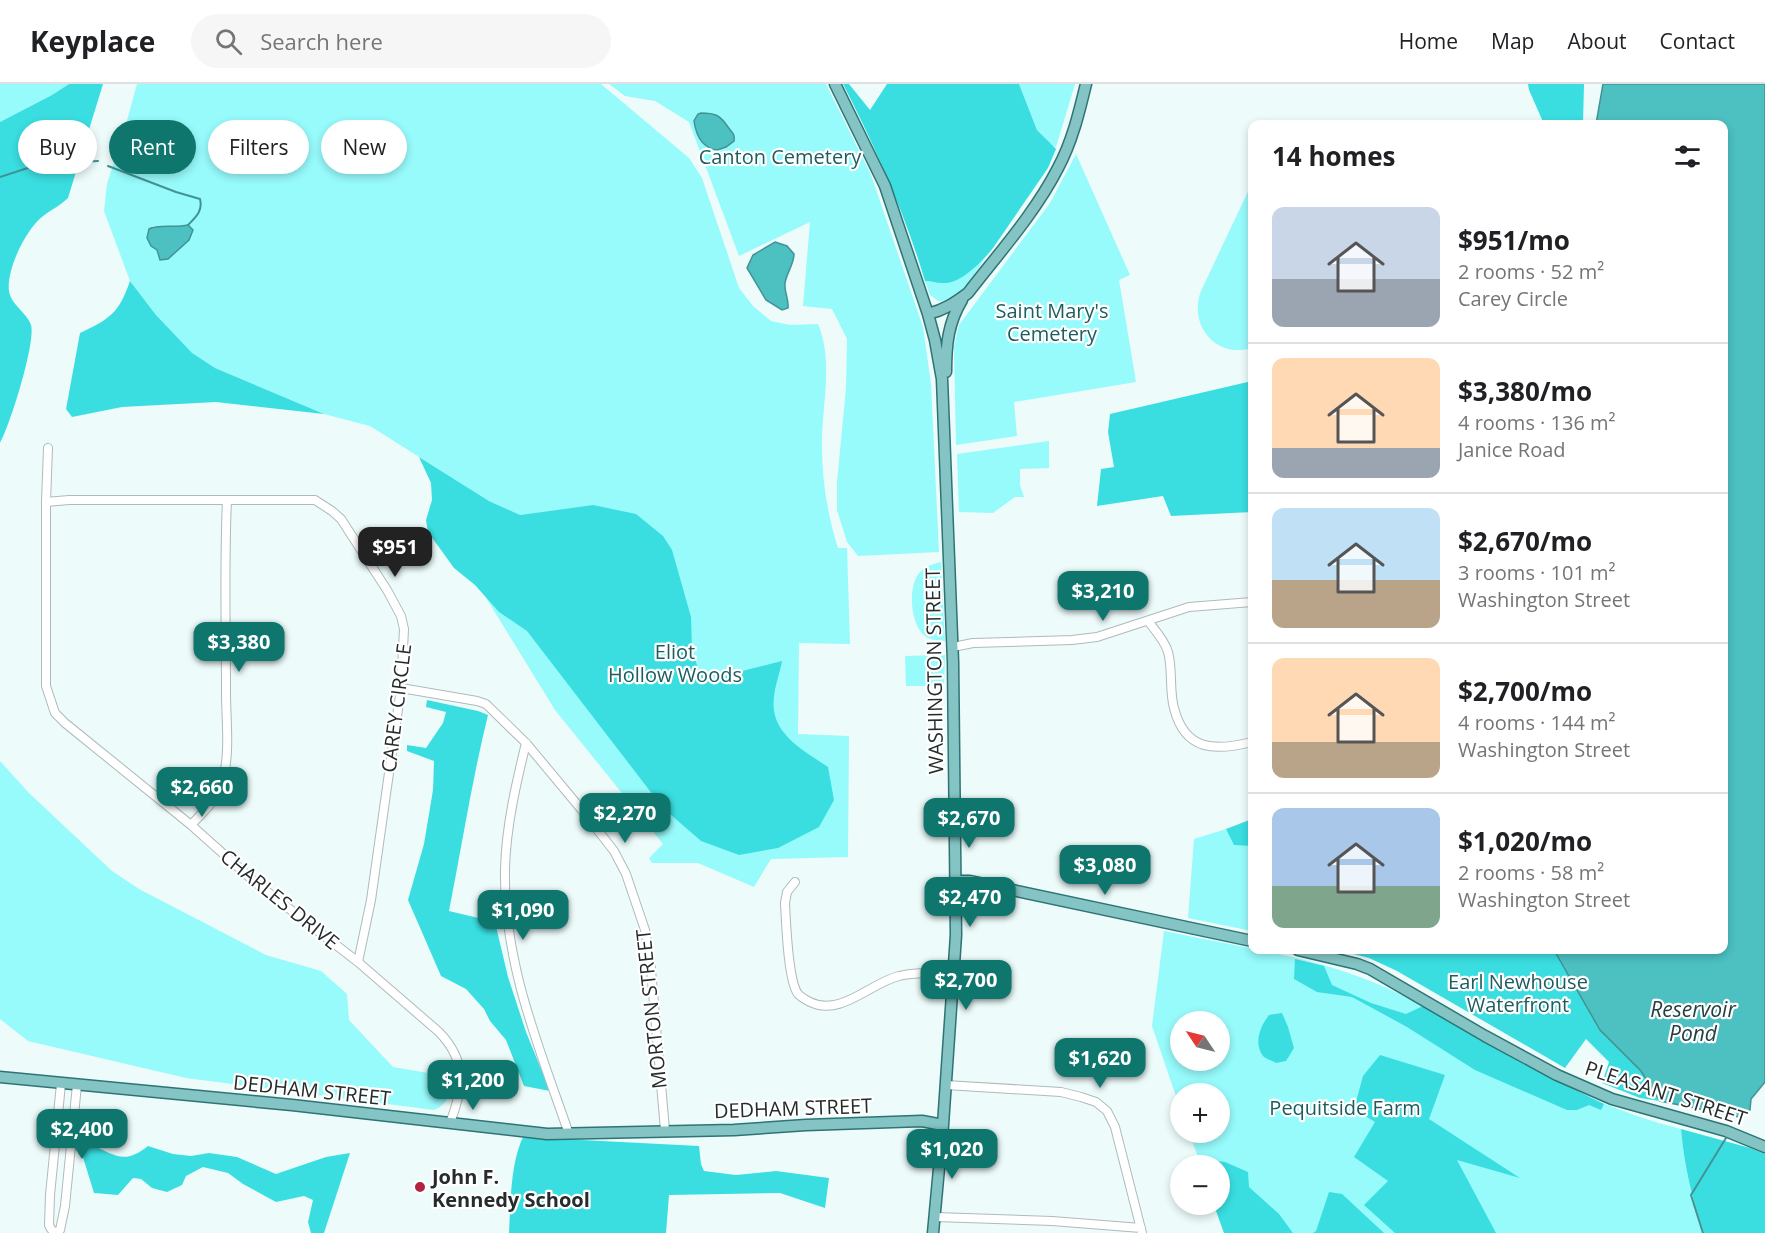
<!DOCTYPE html>
<meta charset="utf-8">
<style>
:root{--surface:#fff;--page:#f6f6f6;--text:#202124;--muted:#757577;--line:#e0e0e0;--accent:#0f766e}
body{margin:0;font-family:"Open Sans",sans-serif;background:var(--page);color:var(--text);height:100vh;display:flex;flex-direction:column;font-size:22px;white-space:nowrap}
*{box-sizing:border-box;margin:0}
p{font-size:20px;color:var(--muted)}
.icon{flex:none;width:33px;height:33px;fill:none;stroke:currentColor;stroke-width:2;stroke-linecap:round;stroke-linejoin:round}
.map{position:relative;flex:1;overflow:hidden}
.side{position:absolute;left:1248px;top:36px;width:480px;height:834px;display:flex;flex-direction:column;background:var(--surface);border-radius:12px;box-shadow:0 3px 9px #0003}
.side>*{flex:none}
.banner{position:absolute;left:18px;top:36px;width:570px;height:54px;display:flex;gap:12px}
.needle{width:39px;rotate:305deg}
.controls{position:absolute;left:1170px;top:927px;display:grid;gap:12px}
.controls a{display:grid;place-items:center;width:60px;height:60px;border-radius:50%;background:var(--surface);box-shadow:0 3px 9px #0003;font-size:30px}
.price{position:absolute;translate:-50% -51px;padding:0 14px;border-radius:12px;background:var(--accent);color:#fff;font-size:20px;line-height:39px;filter:drop-shadow(0 2px 3px #0008)}
.price::after{content:'';position:absolute;left:50%;top:36px;width:18px;height:14px;margin-left:-9px;background:inherit;clip-path:polygon(0 0,100% 0,50% 100%)}
.price.active{background:#222;color:#fff}
ul{padding:0;list-style:none}
li{display:flex;align-items:center;gap:18px;height:150px;padding:0 24px}
li+li{border-top:2px solid var(--line)}
li span{display:grid;place-items:center;flex:none;width:168px;height:120px;border-radius:12px;color:#555}
li>.icon{margin-inline-start:auto}
span .icon{width:72px;height:72px;fill:#fffc;stroke-width:1}
li b{font-size:26px}
h2{display:flex;justify-content:space-between;align-items:center;height:72px;padding:0 24px;font-size:26px}
.tag{padding:0 21px;border-radius:27px;background:var(--surface);box-shadow:0 3px 9px #0003;font-size:21px;line-height:54px}
.tag.active{background:var(--accent);color:#fff}
header{display:flex;align-items:center;gap:36px;box-sizing:border-box;height:84px;padding:0 30px;background:var(--surface);border-bottom:2px solid var(--line)}
header strong{font-size:28px}
nav{display:flex;gap:33px;margin-inline-start:auto;font-size:21px}
.search{width:420px;height:54px;background:var(--page);display:flex;align-items:center;gap:15px;box-sizing:border-box;padding:0 21px;border-radius:33px;color:var(--muted);font-size:22px}
.map>svg:first-child{display:block}
.green{fill:#97fafb;fill-rule:evenodd}
.forest{fill:#3adee1}
.water{fill:#4dc0c2;stroke:#419395;stroke-width:1.5}
.lines{fill:none;stroke-linecap:round;stroke-linejoin:round}
.stream{stroke:#419395;stroke-width:2}
.minor-casing{stroke:#aebbbb;stroke-width:10}
.major-casing{stroke:#2e7475;stroke-width:13}
.minor{stroke:#fff;stroke-width:8}
.major{stroke:#85c4c4;stroke-width:10}
.poi-dot{fill:#b4223f;stroke:#fff;stroke-width:2}
.labels{text-anchor:middle;dominant-baseline:central;stroke-width:4.5;stroke-linejoin:round;paint-order:stroke}
.park-label{font-size:20px;fill:#1d5d5e;stroke:#fff}
.street-label{font-size:20px;fill:#262b2b;stroke:#fff}
.poi-label{font-size:20px;font-weight:bold;fill:#262b2b;stroke:#fff;text-anchor:start}
.water-label{font-size:21px;font-style:italic;fill:#253f3f;stroke:#fff}
</style>
<header>
<strong>Keyplace</strong>
<div class="search"><svg class="icon" aria-label="search" viewBox="0 0 24 24"><circle cx="10" cy="10" r="6"/><path d="M15 15l6 6"/></svg>Search here</div>
<nav><a>Home</a><a>Map</a><a>About</a><a>Contact</a></nav>
</header>
<div class="map">
<svg width="1765" height="1149" viewBox="0 0 1765 1149">
<rect width="100%" height="100%" fill="#edfbfb"/>
<!-- green -->
<path class="green" d="M0 0H69L52 11 0 38Z
M137 0H601L689 74 702 94 739 204 753 222 771 237 790 241 818 240C833 276 823 316 822 354 821 391 827 430 838 464H847L850 560 799 559 798 650 849 652 848 773 771 775 754 803 698 779H652L649 774 663 760 555 626 429 421 498 458 595 421 520 431 489 417 370 342 324 330 215 284 191 269 156 231 130 197 104 127 107 100 126 40ZM188 141 193 146C186 162 177 169 160 176L149 145 153 142 174 144Z
M609 0H826L871 91 923 243 931 300 939 468 858 472 847 458 837 426V398L846 304 847 255 832 225 803 222 810 138 739 172 689 38 655 17 625 12Z
M1019 0H1075L1056 63 1052 62 1037 46Z
M1076 70 1130 191 1119 196 1136 298 1014 318 1017 352 956 361 954 263 959 241 1050 119Z
M1252 99V264C1216 275 1188 241 1201 207Z
M984 176C974 191 957 219 938 217L930 211 925 197C941 198 954 199 968 189 974 186 978 180 984 176Z
M1049 357V384L1020 385V401L1024 413H1015L993 429 959 428 957 370Z
M941 478 945 557C939 557 932 556 926 553 910 542 907 502 920 488 926 482 933 480 941 478Z
M945 571 944 602H906L905 572Z
M0 677 29 709 112 787 139 805 266 871 321 887 347 910 349 936 393 983 452 993C451 1008 449 1020 434 1026L186 994 28 957 0 935Z
M1252 737V847L1188 834 1194 755Z
M1164 847C1240 863 1319 873 1389 905 1431 924 1469 950 1509 972 1563 1003 1620 1030 1681 1045 1684 1081 1692 1115 1704 1149H1224L1214 1121 1220 1120V1082L1201 1081 1189 1049 1220 1048V1010H1180V1024L1152 942ZM1180 938H1220V976H1180Z"/>
<!-- forest -->
<path class="forest" d="M69 0H103L68 114C60 122 50 126 42 133 26 145 3 191 10 211 14 223 27 229 31 241 36 258 10 342 0 359V38L52 11Z
M843 0H849L870 26 887 0H1019L1037 46 1056 65 1048 84 993 164C984 176 960 201 943 199 937 199 931 197 925 197 905 129 875 63 843 0Z
M1528 0H1584L1583 40H1544L1529 6Z
M130 197 156 231 192 269 215 284 324 330 216 318 122 323 72 333 66 325 80 249C110 235 119 229 130 197Z
M1252 297V428L1171 432 1163 412 1097 422 1101 385 1114 383 1108 348 1110 330Z
M419 373 489 417 520 431 593 421 636 430 663 452 672 466 691 533 692 566 700 590 715 596 734 589 782 577C780 589 775 601 774 613 769 649 803 666 828 683L834 716 819 743 778 764 739 771 701 757 663 724 527 547 499 528 475 501 454 484 428 448 426 436 432 416 431 399Z
M427 616 478 627 488 631C472 696 462 761 449 827L495 838 508 893 526 948 550 1007 524 1002 506 956 490 937 484 925 466 905 441 892 408 816 424 760 433 706 434 677 407 667V661L426 664 443 639 446 628 426 623Z
M1252 735V762L1234 761 1226 745Z
M1346 866H1554L1600 946 1641 987 1660 1017 1640 1014 1602 999 1609 978 1586 955 1565 984 1397 887 1369 874 1346 868Z
M1295 875 1324 882 1332 901 1371 919 1406 930 1423 922 1448 935 1527 982 1604 1020 1601 1026 1589 1021 1577 1026H1567L1475 986 1407 943 1352 913 1317 908 1294 895Z
M1282 929 1288 943 1294 964 1286 977 1276 979C1273 977 1266 975 1263 972 1253 959 1261 941 1269 931Z
M1380 971 1445 991 1429 1035 1520 1094 1457 1076 1496 1149H1395L1364 1121 1388 1097 1354 1073 1375 1038 1354 1025 1363 992Z
M1681 1045 1750 1064 1765 1070V1149H1704C1692 1115 1684 1081 1681 1045Z
M523 1053 699 1062 701 1080 704 1087 736 1091 776 1087 829 1094 825 1124 780 1109 669 1111 666 1149H509C511 1118 510 1081 523 1053Z
M89 1060C115 1070 123 1082 148 1062L173 1070 191 1072 209 1069 237 1073 276 1090 326 1073 350 1069 324 1149H311L308 1138 313 1116 304 1112 276 1118 243 1100 228 1089 203 1083 186 1092 182 1101 167 1108 152 1104 141 1095 133 1094 118 1111 94 1109 82 1070Z
M1198 1075 1225 1078 1248 1088 1249 1103 1279 1130 1293 1149H1224L1214 1121 1220 1120V1082L1201 1081Z
M1329 1108 1342 1110 1384 1149H1313L1316 1147Z"/>
<!-- water -->
<path class="water" d="M1603 0H1765V998L1751 1015 1750 1026 1739 1033 1660 1017 1641 987 1600 946 1554 866H1724V40H1596Z
M701 29C715 29 720 31 728 43 732 49 735 49 734 57L726 63 717 66C702 64 696 51 694 37L698 30Z
M188 141 193 146 189 156 168 175 160 176 157 166 151 162 147 154 149 145C157 140 176 144 188 141Z
M775 158 787 162 794 170C794 180 787 188 785 199 784 208 789 215 788 224L782 226 766 216 747 184 753 171Z"/>
<g class="lines">
<!-- stream -->
<path class="stream" d="M108 82 176 108 200 115C203 127 196 133 188 141
M0 93 40 80 98 77
M1703 1149 1691 1111 1726 1054"/>
<defs>
<path id="minor" d="M48 364 46 418V602L55 629 65 639 191 741 256 799 358 878 439 948C467 977 464 1003 450 1039
M46 418 69 416H315L332 427 341 435 387 506 401 532 404 545 401 604 371 816 358 878
M1148 537C1155 546 1165 557 1168 568 1173 586 1169 606 1174 624 1185 668 1216 667 1252 658
M953 563 973 559 1072 556 1097 553 1189 523 1252 518
M401 604 477 617 486 620 526 659 581 725 614 767 626 790 645 846 650 874 665 1046
M526 659C516 700 506 743 505 785 503 878 539 963 569 1050
M191 741C202 729 216 717 221 701 231 673 226 638 226 609 226 545 224 480 227 416
M795 798 787 808 785 819C786 838 788 897 798 910 801 913 806 916 810 918 841 933 870 899 899 892 917 887 936 890 954 890
M61 1000 50 1111 49 1141 51 1145 55 1149 60 1146 65 1122 77 1001
M946 1001 1061 1008 1081 1013 1096 1018 1107 1027 1115 1043 1142 1149
M935 1133 1052 1137 1141 1144"/>
<path id="major" d="M835 0 885 102 928 230 935 256 942 295 953 578 956 851 943 1041 933 1149
M928 230C944 226 955 219 968 209 999 169 1035 129 1058 84 1072 58 1079 29 1086 0
M946 288C946 261 948 239 962 216
M955 797H970L1252 857
M1298 866 1357 880 1370 885 1485 952 1557 991 1612 1015 1726 1047 1765 1063
M0 993 292 1021 547 1050 734 1046 806 1041 922 1037 943 1041"/>
</defs>
<!-- minor casing -->
<use href="#minor" class="minor-casing"/>
<!-- major casing -->
<use href="#major" class="major-casing"/>
<!-- minor -->
<use href="#minor" class="minor"/>
<!-- major -->
<use href="#major" class="major"/>
</g>
<!-- markers -->
<circle class="poi-dot" cx="420" cy="1103" r="6"/>
<g class="labels">
<!-- park labels -->
<g class="park-label">
<text x="780" y="72">Canton Cemetery</text>
<text x="1052" y="226">Saint Mary's<tspan x="1052" dy="23">Cemetery</tspan></text>
<text x="675" y="567">Eliot<tspan x="675" dy="23">Hollow Woods</tspan></text>
<text x="1518" y="897">Earl Newhouse<tspan x="1518" dy="23">Waterfront</tspan></text>
<text x="1345" y="1023">Pequitside Farm</text>
</g>
<!-- street labels -->
<g class="street-label">
<text transform="translate(934 587) rotate(-91)">WASHINGTON STREET</text>
<text transform="translate(396 624) rotate(-83)">CAREY CIRCLE</text>
<text transform="translate(280 815) rotate(39)">CHARLES DRIVE</text>
<text transform="translate(651 925) rotate(-96)">MORTON STREET</text>
<text transform="translate(312 1006) rotate(6)">DEDHAM STREET</text>
<text transform="translate(1666 1009) rotate(18)">PLEASANT STREET</text>
<text transform="translate(793 1024) rotate(-2)">DEDHAM STREET</text>
</g>
<!-- poi labels -->
<g class="poi-label">
<text x="432" y="1092">John F.<tspan x="432" dy="23">Kennedy School</tspan></text>
</g>
<!-- water labels -->
<g class="water-label">
<text x="1693" y="925">Reservoir<tspan x="1693" dy="24">Pond</tspan></text>
</g>
</g>
</svg>
<div class="controls">
<a><svg class="needle" viewBox="-14 -14 28 28"><path d="M0-13l5 13h-10z" fill="#e53935"/><path d="M0 13l5-13h-10z" fill="#757577"/></svg></a>
<a>+</a>
<a>−</a>
</div>
<b class="price active" style="left:395px;top:494px">$951</b>
<b class="price" style="left:1103px;top:538px">$3,210</b>
<b class="price" style="left:239px;top:589px">$3,380</b>
<b class="price" style="left:202px;top:734px">$2,660</b>
<b class="price" style="left:625px;top:760px">$2,270</b>
<b class="price" style="left:969px;top:765px">$2,670</b>
<b class="price" style="left:1105px;top:812px">$3,080</b>
<b class="price" style="left:970px;top:844px">$2,470</b>
<b class="price" style="left:523px;top:857px">$1,090</b>
<b class="price" style="left:966px;top:927px">$2,700</b>
<b class="price" style="left:1100px;top:1005px">$1,620</b>
<b class="price" style="left:473px;top:1027px">$1,200</b>
<b class="price" style="left:82px;top:1076px">$2,400</b>
<b class="price" style="left:952px;top:1096px">$1,020</b>
<div class="banner">
<a class="tag">Buy</a>
<a class="tag active">Rent</a>
<a class="tag">Filters</a>
<a class="tag">New</a>
</div>
<section class="side">
<h2>14 homes<svg class="icon" aria-label="filters" viewBox="0 0 24 24"><path d="M4 7h16M4 17h16"/><circle cx="9" cy="7" r="2"/><circle cx="15" cy="17" r="2"/></svg></h2>
<ul>
<li><span style="background:linear-gradient(#c9d6e8 60%,#9aa5b1 0)"><svg class="icon" aria-label="home" viewBox="0 0 24 24"><path d="M3 11l9-7 9 7M6 9v11h12V9"/></svg></span><div><b>$951/mo</b><p>2 rooms · 52 m²</p><p>Carey Circle</p></div></li>
<li><span style="background:linear-gradient(#ffd9b3 75%,#9aa5b1 0)"><svg class="icon" aria-label="home" viewBox="0 0 24 24"><path d="M3 11l9-7 9 7M6 9v11h12V9"/></svg></span><div><b>$3,380/mo</b><p>4 rooms · 136 m²</p><p>Janice Road</p></div></li>
<li><span style="background:linear-gradient(#bfe0f5 60%,#b9a48a 0)"><svg class="icon" aria-label="home" viewBox="0 0 24 24"><path d="M3 11l9-7 9 7M6 9v11h12V9"/></svg></span><div><b>$2,670/mo</b><p>3 rooms · 101 m²</p><p>Washington Street</p></div></li>
<li><span style="background:linear-gradient(#ffd9b3 70%,#b9a48a 0)"><svg class="icon" aria-label="home" viewBox="0 0 24 24"><path d="M3 11l9-7 9 7M6 9v11h12V9"/></svg></span><div><b>$2,700/mo</b><p>4 rooms · 144 m²</p><p>Washington Street</p></div></li>
<li><span style="background:linear-gradient(#a9c7e8 65%,#7fa58c 0)"><svg class="icon" aria-label="home" viewBox="0 0 24 24"><path d="M3 11l9-7 9 7M6 9v11h12V9"/></svg></span><div><b>$1,020/mo</b><p>2 rooms · 58 m²</p><p>Washington Street</p></div></li>
</ul>
</section>
</div>
